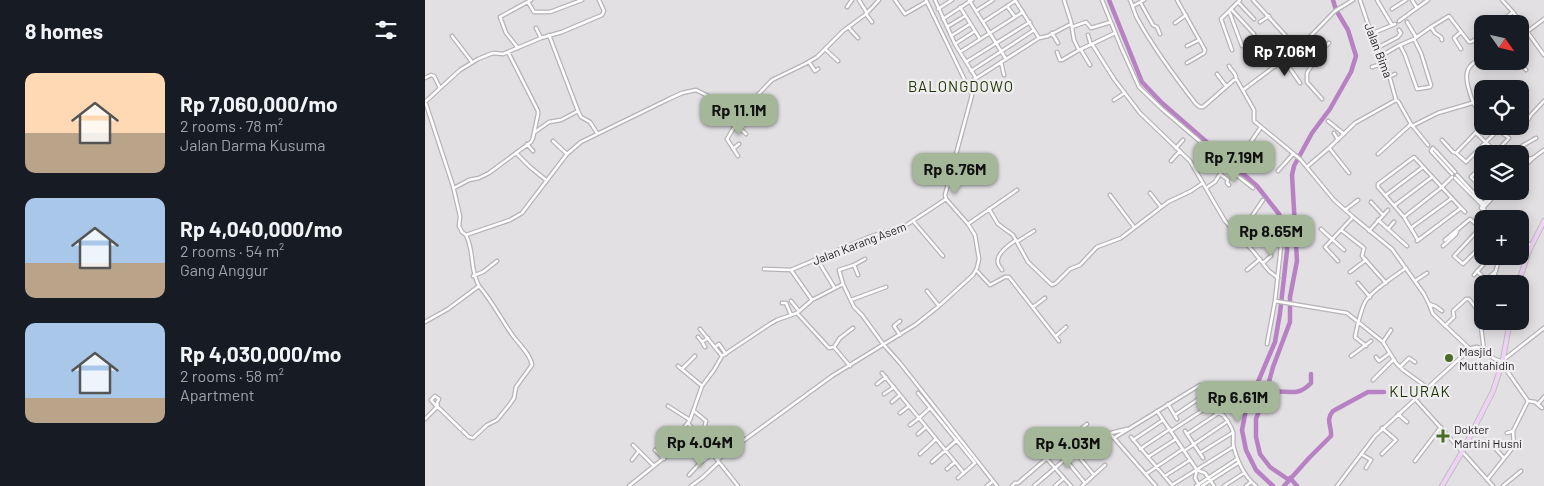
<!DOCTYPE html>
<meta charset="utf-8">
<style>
:root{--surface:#171b24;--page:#20242c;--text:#f1f3f6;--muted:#9ea1a6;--accent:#a5b799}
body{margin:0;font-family:Barlow,sans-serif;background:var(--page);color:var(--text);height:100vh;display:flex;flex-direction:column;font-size:19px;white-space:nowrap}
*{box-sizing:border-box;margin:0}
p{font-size:16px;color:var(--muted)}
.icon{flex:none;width:28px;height:28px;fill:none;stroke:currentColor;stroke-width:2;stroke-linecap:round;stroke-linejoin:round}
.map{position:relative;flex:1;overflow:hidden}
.drawer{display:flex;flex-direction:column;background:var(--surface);width:425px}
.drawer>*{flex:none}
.needle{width:32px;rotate:124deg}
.buttons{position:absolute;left:1049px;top:15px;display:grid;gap:10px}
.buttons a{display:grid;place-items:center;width:55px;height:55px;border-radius:10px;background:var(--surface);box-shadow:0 2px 12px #0003;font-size:25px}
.price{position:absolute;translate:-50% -42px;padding:0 11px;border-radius:10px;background:var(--accent);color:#111;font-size:16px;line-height:32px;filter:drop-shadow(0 1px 2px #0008)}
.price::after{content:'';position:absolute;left:50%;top:30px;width:15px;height:11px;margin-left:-8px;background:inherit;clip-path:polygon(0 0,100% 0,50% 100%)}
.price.current{background:#222;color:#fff}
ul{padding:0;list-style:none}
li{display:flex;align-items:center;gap:15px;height:125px;padding:0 25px}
li span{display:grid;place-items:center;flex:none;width:140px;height:100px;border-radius:10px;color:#555}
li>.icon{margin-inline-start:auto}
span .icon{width:60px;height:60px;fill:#fffc;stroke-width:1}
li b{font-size:21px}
h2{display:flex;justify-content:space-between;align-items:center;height:60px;padding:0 25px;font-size:21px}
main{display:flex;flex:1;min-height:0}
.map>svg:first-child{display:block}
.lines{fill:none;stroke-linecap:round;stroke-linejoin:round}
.river{stroke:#b881c4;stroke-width:4.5}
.minor-casing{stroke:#b5b3b5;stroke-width:5}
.major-casing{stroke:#bebebe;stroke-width:6}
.minor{stroke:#fff;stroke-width:2.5}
.major{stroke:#efd3f5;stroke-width:4}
.poi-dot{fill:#496d27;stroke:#f0edf0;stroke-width:2}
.labels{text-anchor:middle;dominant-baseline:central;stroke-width:4.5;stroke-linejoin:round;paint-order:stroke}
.street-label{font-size:12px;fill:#262526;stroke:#f0edf0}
.poi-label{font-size:12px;fill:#262526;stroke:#f0edf0;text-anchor:start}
.quarter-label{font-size:15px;letter-spacing:1px;fill:#1c3401;stroke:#f0edf0}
</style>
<main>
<section class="drawer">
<h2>8 homes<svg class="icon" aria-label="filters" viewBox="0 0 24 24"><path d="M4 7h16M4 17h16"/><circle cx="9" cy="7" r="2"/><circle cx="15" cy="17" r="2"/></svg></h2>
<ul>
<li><span style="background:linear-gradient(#ffd9b3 60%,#b9a48a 0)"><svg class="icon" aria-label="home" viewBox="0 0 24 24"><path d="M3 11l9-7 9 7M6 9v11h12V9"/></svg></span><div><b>Rp 7,060,000/mo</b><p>2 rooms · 78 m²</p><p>Jalan Darma Kusuma</p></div></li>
<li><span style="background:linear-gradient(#a9c7e8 65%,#b9a48a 0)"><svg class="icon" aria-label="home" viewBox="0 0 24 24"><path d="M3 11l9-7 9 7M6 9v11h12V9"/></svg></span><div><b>Rp 4,040,000/mo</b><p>2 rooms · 54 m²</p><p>Gang Anggur</p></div></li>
<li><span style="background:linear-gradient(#a9c7e8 75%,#b9a48a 0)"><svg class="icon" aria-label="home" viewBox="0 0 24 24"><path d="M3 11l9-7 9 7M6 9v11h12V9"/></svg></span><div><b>Rp 4,030,000/mo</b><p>2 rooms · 58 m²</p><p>Apartment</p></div></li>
</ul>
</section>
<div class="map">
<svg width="1119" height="486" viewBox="0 0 1119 486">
<rect width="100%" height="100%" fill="#e2e0e3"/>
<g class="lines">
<!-- river -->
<path class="river" d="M684 0 717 82 737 103 832 186 854 214 862 232V251L855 313 850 342 821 410 817 430 821 450 831 470 848 486
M841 393C861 387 870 400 886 383V374
M865 478 872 486
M864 480 845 467 835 454 831 437V419L841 393 848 367 865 322V297L872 261 867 175 869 166 887 133 905 109 926 72 931 56 923 30 911 10 908 0
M859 486 884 458 906 436C907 426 900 420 908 411L943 392H959"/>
<defs>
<path id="minor" d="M434 0 442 13
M470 0 480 14 501 2
M510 0 530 44 551 78
M544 0 581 59
M590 0 614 38
M639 0 646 22 649 40 654 50 667 44 689 79 715 113 765 161 800 221 828 251 844 271 853 278
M677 0 696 47 714 87 737 109 785 150 800 166 828 188
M705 0C708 6 709 12 712 18 729 49 750 77 771 104L775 107H778L809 80H812L829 110V121L875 159 909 200 928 217 967 249 999 294 1004 304 1008 314 1045 349
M752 0 780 50 779 53 762 63
M828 0 873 49
M935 0 948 39 963 71 971 100 973 101 986 124 1003 145
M952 0 967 25
M987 0 992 8
M1077 0 1088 12 1119 55
M103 2 109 12H125L157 0
M715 2 728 25 732 27 735 34
M813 2 829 19
M582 6 590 17
M708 6 719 0
M422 7 427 0
M535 7 555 39
M513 9 527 0
M806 9 829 34
M967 9 981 0
M551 11 568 0
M804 11 817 46
M441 14 447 22
M518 19 547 0
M974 21 1003 0
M558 22 590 1
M835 22 844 16
M982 22 991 37
M750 23 761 15
M1073 24 1088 12
M423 27 433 38
M522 27 540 16
M647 27 661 22 666 28 686 22
M1006 27 1010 33 1016 37 1017 40
M111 28 116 38
M627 33 633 43
M946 34 970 24
M124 35 153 111 156 117 165 122 172 133
M663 35 666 45
M27 36 47 62
M526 36 545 24
M885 36 896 51 898 57
M1095 37 1119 19
M530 44 550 31
M667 44 690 33
M975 45 980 55 992 89 1005 87 1006 85 996 53 989 39
M762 46 774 40
M93 48 81 33 75 17 106 0
M874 48 887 65 882 73V82L897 99
M952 48 973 37 976 33 974 30
M400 49 413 61
M1036 49 1029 38 1036 32
M656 50 665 65
M807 50 796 19 815 0
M896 51 904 43
M535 52 598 12
M632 52 635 60H637L654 50
M840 52 851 66
M956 56 973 46 989 39 1006 27 1024 16 1044 42H1046L1058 35
M1058 58C1041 64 1039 74 1044 90 1047 100 1049 108 1058 114
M859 60 875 83
M888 60 897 54
M1093 61 1101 70
M384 62 390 71 393 69
M541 62 605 22
M576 62 579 75
M804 66C806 71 812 73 811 79
M947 67 960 63
M546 71 609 30
M792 74 801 86
M964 77 970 74
M0 78 6 75 9 76 15 88
M542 84 614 38 623 36 646 24
M818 90 874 48 910 11 928 0
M689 100 698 94
M0 101 28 186 35 216 34 226 37 232 41 235
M0 102 35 70 53 59 68 53 78 54 116 38 137 32 177 15 179 11 174 0
M903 121 919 134
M311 125 321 134
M987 126 1013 113 1047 103
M1095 126H1099L1106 115 1119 101
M110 132 124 122 136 120 153 111
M909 133 913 140
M1051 133 1073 154
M1017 140 1028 152 1031 153 1058 125
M128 141 142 154
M825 143 835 150
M102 144 108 151
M751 148 758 140
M308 149 314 144
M905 149 924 173
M91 153 105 167 121 180
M1031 153 1041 162 1073 130 1084 138 1069 154
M953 154 986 124
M1089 154 1097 146 1111 138
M313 156 302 139 316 116
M746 161 755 151
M833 163 819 152 836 127
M1058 165 1046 177 1055 186 1058 185
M883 166 904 148 930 123 971 100
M1095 168 1104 159 1108 158 1119 150
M853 171 868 154
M1095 171 1108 158
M795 174 803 180 802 183 804 185
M1027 174 1006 151 1008 148 1030 172
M1032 175 1060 205
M1030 178 1059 207
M29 188 44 180 54 178 64 173 106 142 108 138 113 114V111L83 52
M781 188 790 182 800 166
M725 193 736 207
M685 195 709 227
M961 195 998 167
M946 202 958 215
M970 205 1007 177
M564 209 573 224 588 235 603 262 627 285 631 283 645 269 655 265 672 247 696 238 743 202 766 191 778 183
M920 210 933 200
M979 217 1017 187 1027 177
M1065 219 1056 208 1058 204 1071 191
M1068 219 1059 211V207L1074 191
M953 220 982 246
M489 222 518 256
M543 224 592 190
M986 228 1027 198
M1055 228 1029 256 1038 264 1058 244
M896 229 919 250
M963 229 969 222
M916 230 939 248 937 256 961 283
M944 231 963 210
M812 235 825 219 838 200
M993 240 979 217 953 187V184L989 157 1036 208
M1020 240 1045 219 1058 230
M1095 240 1106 245
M593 241 609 231
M992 241 1036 208 1040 212
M1018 246 1031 234 1032 231
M1095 246 1104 251
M392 259 409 287
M440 259 429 265 414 270 418 284 429 307 437 315 458 344 475 363 572 486
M913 261 900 247 928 217
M838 263 846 256
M429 265 433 275
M339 269 366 270 444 237 480 226 521 199
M366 270 387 300
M551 270 565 285 580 277H584L634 341
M577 270C576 268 573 265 573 263 570 254 585 244 591 240
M822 270 835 259
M1052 271 1065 284
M925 272 941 260
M1049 275 1066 256
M48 276 58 272 72 261
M1061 280 1071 271
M990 281 1002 273
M933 283 945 297
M1067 284 1075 256
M502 291 514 306
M426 300 461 287
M366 301 374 311
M850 301 922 313 958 342 971 363 978 370 1003 388
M357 303H361L366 315
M1004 304 1010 306 1017 311
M608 307 620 298
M372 313 404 348 409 347 415 338 428 328
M475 321 469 326 475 335
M0 322 23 309 54 286C44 268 50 253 41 235L85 220 97 213 142 154 156 142 244 99 257 93 271 90 285 97 316 116 323 105 347 80 380 64 392 57 418 31 441 14 454 0
M1020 326 1029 317 1028 311 1041 299H1044L1054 312 1059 350
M275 329 297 356
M631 336 641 327
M273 337 277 342 283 338
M277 342 280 347
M958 342 966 330
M842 344 850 301 857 237
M941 346 930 337C932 327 936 310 940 302 946 291 970 276 981 268
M290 347 294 344 301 354
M409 347 425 366
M926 356 946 341
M951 357 954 361 965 353
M253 366 277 386
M975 367 984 358 990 362
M257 369 270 356
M457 373 494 418 505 408
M948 380 969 359
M452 384 461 377
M493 393 550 463 533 478
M459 394 469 387
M990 399 1068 486
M1103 401 1110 402 1117 408
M467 402 475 395
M743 404 752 419
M1113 404 1119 397
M243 406 265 420
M12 407 6 400 10 396 14 399 12 403 13 408
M269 411 281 421 279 429
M732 411 772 470 780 473 789 486
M475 413 484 406
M973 414 982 422
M750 415 781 394
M0 419 12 407 14 408 44 437 48 438 62 425 72 420 85 404 89 398 91 387 107 365C106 355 94 344 88 336 76 319 67 301 54 286
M263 423 313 486
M485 425 494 418 539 473
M746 431 784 406
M760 431 778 458
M1082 433 1088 431
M254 434 275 463
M493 434 501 427
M762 434 792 414
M706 437 747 485
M689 438 685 434 686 433 702 429
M708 440 738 420
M1075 442 1069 447 1079 458
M208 445 214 451
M715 449 745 429
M230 450 239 459
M759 451 803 421
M650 452 669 475
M775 453 807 433
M268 454 281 445
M495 454 511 439
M936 454 946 460 941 468
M957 454 971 440 957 428
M723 457 751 439
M622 459 646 486
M207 460 214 451 229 466
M292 460 407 376 490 325 514 306 548 275 552 268 554 259 550 235 543 224 521 199 520 195 547 95 501 0
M641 460 660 483
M990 461 1016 427
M507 462 532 440
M522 469 530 462
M772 470 770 478 774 485
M721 474 758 449
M264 475 275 463 287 454
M740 476 765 460
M1062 480 1089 446 1088 431 1103 401 1078 365
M747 485 808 447
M204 486 244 454 254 434 265 420 277 386 289 370 297 356 345 324 352 320 372 313 387 300 418 284
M266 486 277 478 294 462
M562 486 568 481
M587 486 590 483H593L662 424
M609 486 665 438
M630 486 639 478
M657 486 680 465
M731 486 689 438 775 385 784 398V406L787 411 798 415C802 420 806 426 808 432 809 438 807 443 809 448 813 463 819 476 831 486
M771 486 812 459
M777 486 813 463
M799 486 819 473
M821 486 826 482
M912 486 950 436 1045 349C1059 341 1063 361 1077 361L1119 328
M1078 486 1096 471"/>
<path id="major" d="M1093 284 1104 251 1119 221
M1017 486 1037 452 1068 391 1077 364 1085 321"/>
</defs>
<!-- minor casing -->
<use href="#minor" class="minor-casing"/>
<!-- major casing -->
<use href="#major" class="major-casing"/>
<!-- minor -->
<use href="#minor" class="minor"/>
<!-- major -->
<use href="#major" class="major"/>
</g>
<!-- markers -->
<g class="poi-dot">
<circle cx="1024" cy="358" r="5"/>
<path d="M1015.5 428.5h5v5h5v5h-5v5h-5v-5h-5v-5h5z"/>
</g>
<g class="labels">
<!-- street labels -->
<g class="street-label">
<text transform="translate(954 50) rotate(69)">Jalan Bima</text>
<text transform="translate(434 243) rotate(-21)">Jalan Karang Asem</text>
</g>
<!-- poi labels -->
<g class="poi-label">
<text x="1034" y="351">Masjid<tspan x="1034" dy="14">Muttahidin</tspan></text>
<text x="1029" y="429">Dokter<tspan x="1029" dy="14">Martini Husni</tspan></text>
</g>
<!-- quarter labels -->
<g class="quarter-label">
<text x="536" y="86">BALONGDOWO</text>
<text x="995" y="391">KLURAK</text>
</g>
</g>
</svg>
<div class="buttons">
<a><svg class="needle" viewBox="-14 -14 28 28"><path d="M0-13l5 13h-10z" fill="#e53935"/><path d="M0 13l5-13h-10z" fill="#9ea1a6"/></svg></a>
<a><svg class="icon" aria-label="locate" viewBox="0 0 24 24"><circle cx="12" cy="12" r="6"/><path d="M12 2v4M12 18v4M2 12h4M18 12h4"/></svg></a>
<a><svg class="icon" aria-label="layers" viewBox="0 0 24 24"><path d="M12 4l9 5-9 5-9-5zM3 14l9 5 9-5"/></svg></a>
<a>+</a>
<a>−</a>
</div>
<b class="price current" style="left:860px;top:77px">Rp 7.06M</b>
<b class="price" style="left:314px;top:136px">Rp 11.1M</b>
<b class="price" style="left:809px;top:183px">Rp 7.19M</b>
<b class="price" style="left:530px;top:195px">Rp 6.76M</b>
<b class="price" style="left:846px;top:257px">Rp 8.65M</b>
<b class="price" style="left:813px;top:423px">Rp 6.61M</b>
<b class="price" style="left:275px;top:468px">Rp 4.04M</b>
<b class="price" style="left:643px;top:469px">Rp 4.03M</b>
</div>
</main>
